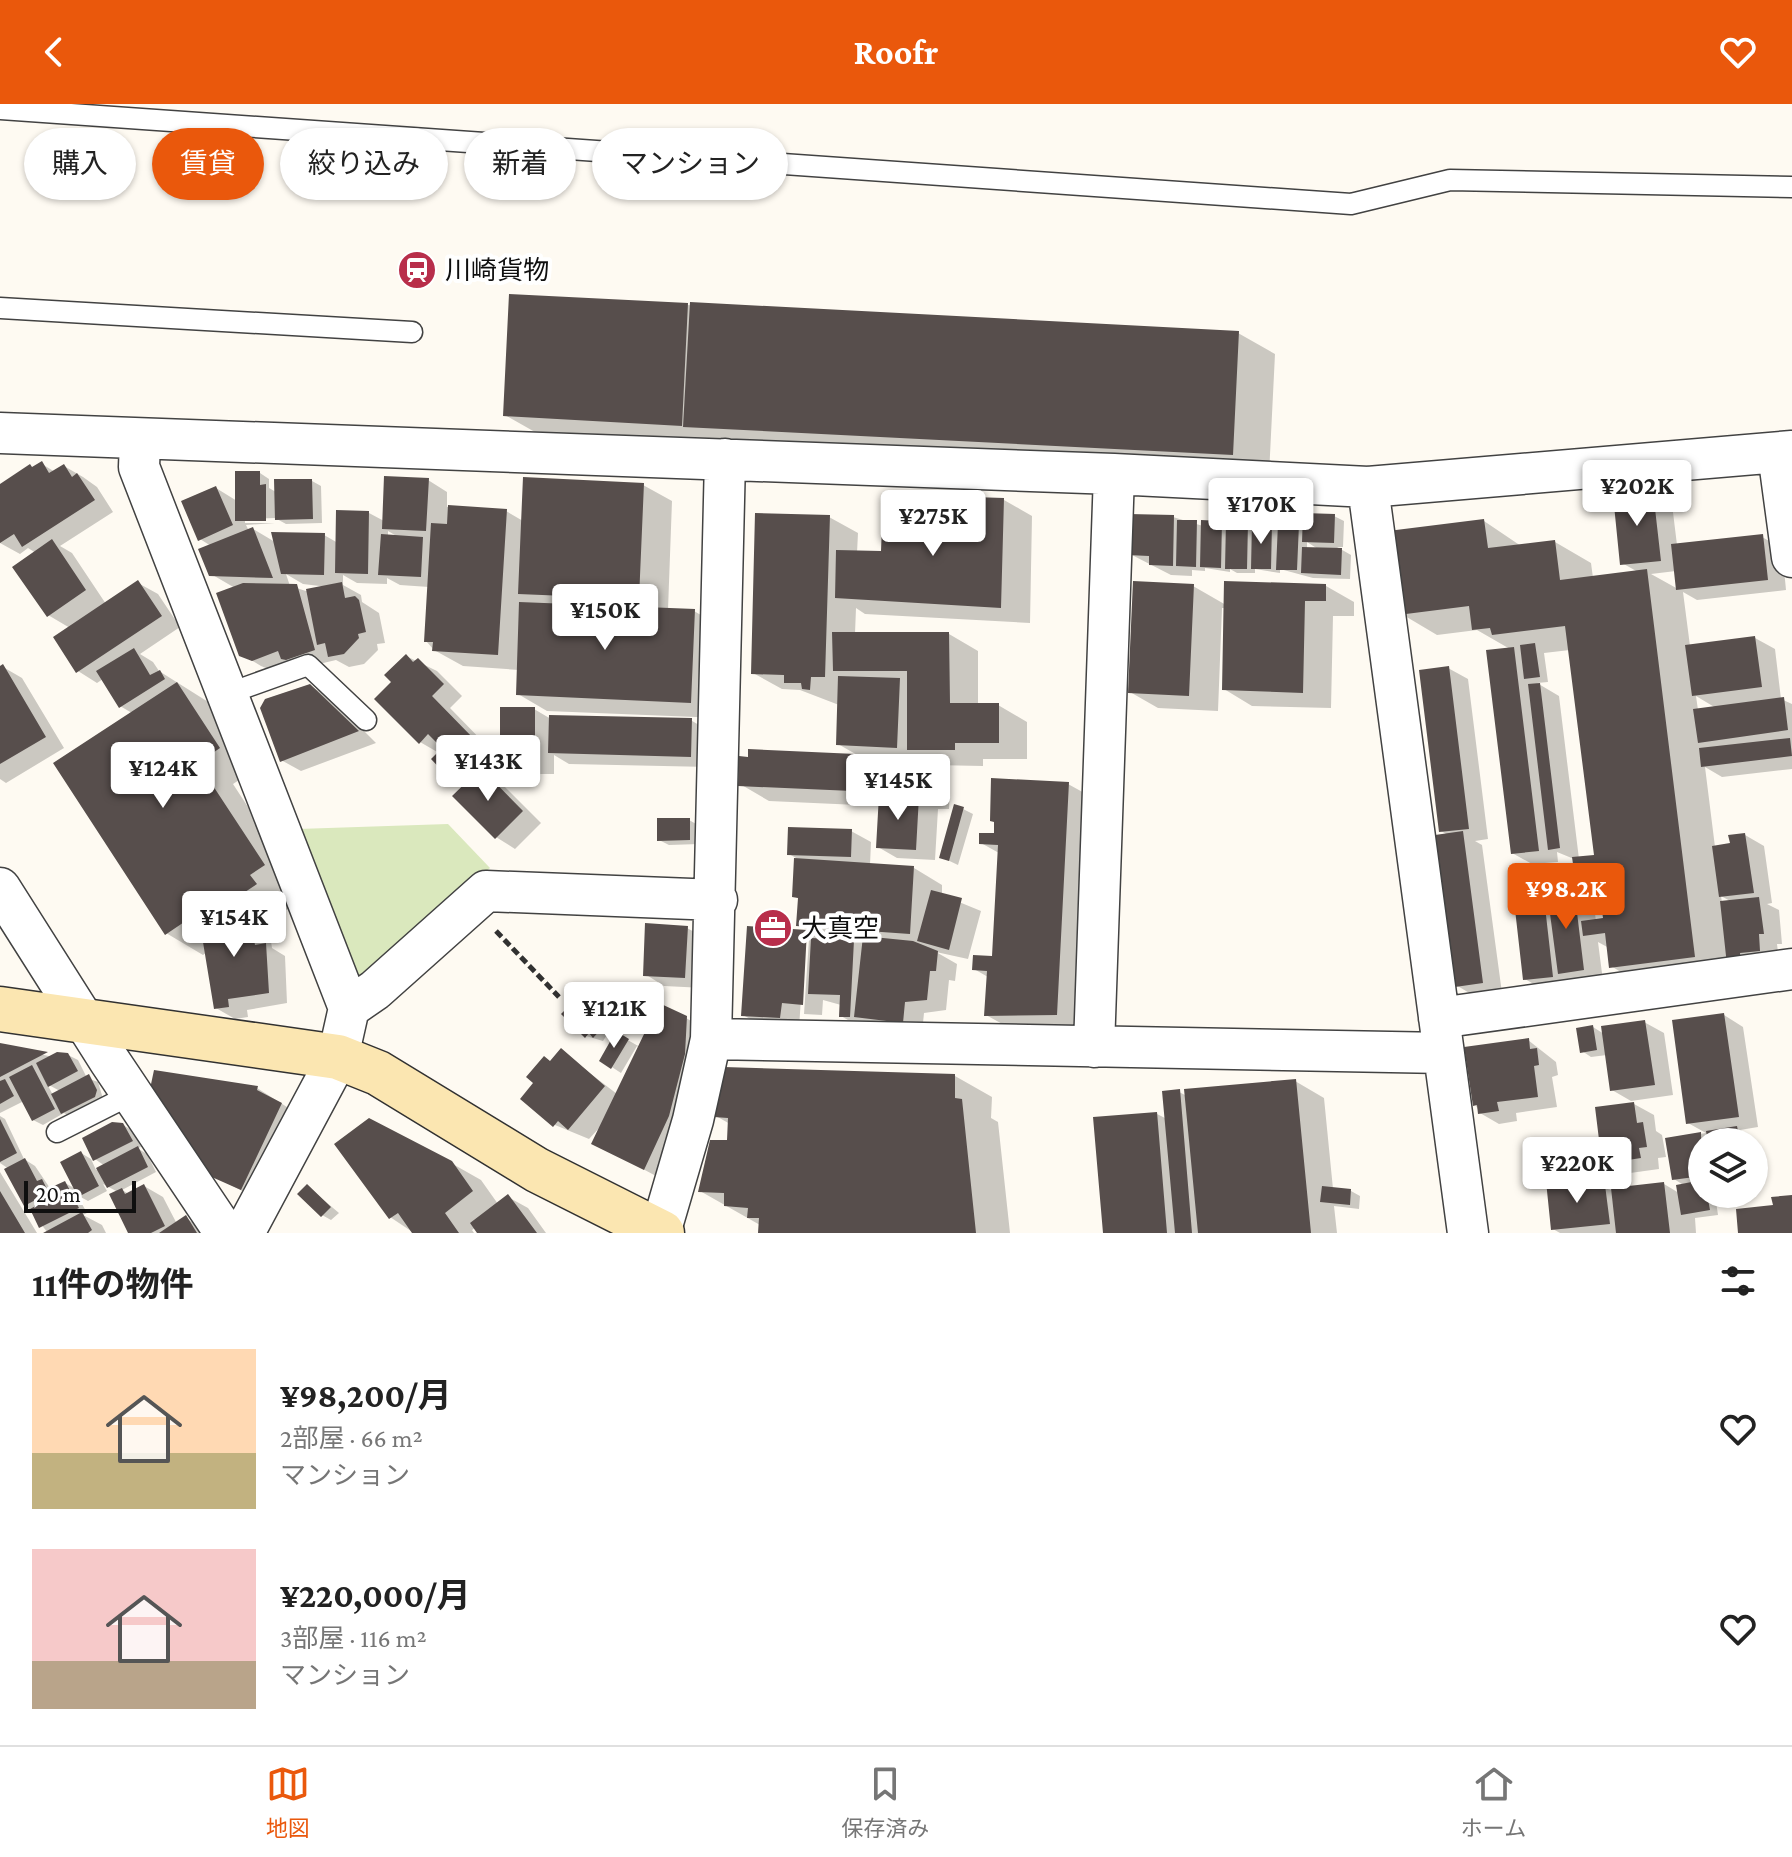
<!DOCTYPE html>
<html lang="ja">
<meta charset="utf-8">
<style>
:root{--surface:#fff;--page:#f6f6f6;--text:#222;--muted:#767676;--line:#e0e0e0;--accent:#ea580c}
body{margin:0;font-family:"Crimson Pro","Noto Sans JP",serif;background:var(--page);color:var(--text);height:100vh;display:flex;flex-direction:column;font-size:30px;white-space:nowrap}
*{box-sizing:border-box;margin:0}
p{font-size:26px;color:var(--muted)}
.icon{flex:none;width:44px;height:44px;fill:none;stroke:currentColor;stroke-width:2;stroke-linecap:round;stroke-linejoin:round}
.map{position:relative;height:1129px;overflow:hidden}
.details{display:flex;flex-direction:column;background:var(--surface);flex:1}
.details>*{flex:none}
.top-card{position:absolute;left:24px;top:24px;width:800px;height:72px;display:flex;gap:16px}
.tools{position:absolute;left:1688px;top:1024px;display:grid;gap:16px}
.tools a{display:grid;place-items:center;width:80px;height:80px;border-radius:50%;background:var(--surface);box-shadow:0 2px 6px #0004;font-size:40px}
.scale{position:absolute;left:24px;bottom:20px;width:112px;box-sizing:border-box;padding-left:8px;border:4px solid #0f0f0f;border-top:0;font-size:22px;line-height:28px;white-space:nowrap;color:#0f0f0f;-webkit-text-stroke:6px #fff;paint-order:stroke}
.price{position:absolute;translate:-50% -68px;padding:0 18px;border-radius:8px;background:#fff;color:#222;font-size:26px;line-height:52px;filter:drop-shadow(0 2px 4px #0008)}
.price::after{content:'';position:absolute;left:50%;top:48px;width:24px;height:18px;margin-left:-12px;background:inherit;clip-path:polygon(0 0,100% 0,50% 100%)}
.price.selected{background:var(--accent);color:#fff}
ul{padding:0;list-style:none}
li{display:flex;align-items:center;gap:24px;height:200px;padding:0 32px}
li span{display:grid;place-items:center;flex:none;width:224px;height:160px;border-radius:0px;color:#555}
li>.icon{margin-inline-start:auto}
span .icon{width:96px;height:96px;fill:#fffc;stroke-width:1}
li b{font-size:34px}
h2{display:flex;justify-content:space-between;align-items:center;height:96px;padding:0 32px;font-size:34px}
.pill{padding:0 28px;border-radius:36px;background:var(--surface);box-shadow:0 2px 6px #0004;font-size:28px;line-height:72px}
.pill.selected{background:var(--accent);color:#fff}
header{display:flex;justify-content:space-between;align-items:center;height:104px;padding:0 32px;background:var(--accent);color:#fff;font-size:36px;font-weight:700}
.dock{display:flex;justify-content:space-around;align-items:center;height:112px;border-top:2px solid var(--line);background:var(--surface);font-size:22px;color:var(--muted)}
.dock a{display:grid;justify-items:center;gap:4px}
.dock .selected{color:var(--accent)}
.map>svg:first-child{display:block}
.green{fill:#dae8bd}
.shadow{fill:#0003;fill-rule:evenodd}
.building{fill:#574e4c}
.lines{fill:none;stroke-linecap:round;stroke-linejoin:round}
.lane-casing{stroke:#424242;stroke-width:23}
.street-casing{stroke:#424242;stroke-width:43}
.secondary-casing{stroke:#313131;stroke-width:47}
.path{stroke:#313131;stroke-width:5;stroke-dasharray:8 4;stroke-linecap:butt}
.lane{stroke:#fff;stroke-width:20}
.street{stroke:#fff;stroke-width:40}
.secondary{stroke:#fbe6b1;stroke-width:44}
.labels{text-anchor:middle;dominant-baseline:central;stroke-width:8;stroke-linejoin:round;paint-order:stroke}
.poi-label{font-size:26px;fill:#0f0f0f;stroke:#fff;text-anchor:start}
</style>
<header><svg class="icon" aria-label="back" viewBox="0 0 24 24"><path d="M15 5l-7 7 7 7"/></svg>Roofr<svg class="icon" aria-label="heart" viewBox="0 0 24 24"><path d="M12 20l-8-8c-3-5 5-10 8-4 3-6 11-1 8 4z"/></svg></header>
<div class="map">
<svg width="1792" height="1129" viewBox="0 0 1792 1129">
<rect width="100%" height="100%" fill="#fefaf2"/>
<!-- green -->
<path class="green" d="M448 720 490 764 367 876H352L298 725Z"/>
<!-- shadow -->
<path class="shadow" d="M687 201 1238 229 1275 250 1269 371 542 332 505 311Z
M42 360 55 368 64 362 83 373 97 383 113 408 60 442 72 449 106 500 138 479 158 490 180 523 140 550 153 558 159 567 213 601 256 665 233 680 300 783 292 802 268 818 272 844 285 852 287 899 247 906 248 913 235 915 216 904 207 848 203 851 166 829 132 609 120 602 103 575 97 579 78 567 70 524 48 511 36 449 28 444 20 450 0 439V382Z
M260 369 269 375V384L276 388 312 377 321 382 322 419 286 420 275 414 245 415V419H275L246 421 249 427 253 425 275 438 324 431 338 439 369 409 384 417 428 376 447 388V403L506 407 523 417 643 381 672 397 668 506 694 507 723 524 720 614 547 607 518 590 519 566 463 562 434 546 426 537 429 483 400 481 387 474V480L357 479 343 471V481L361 491 362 498 379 509 385 539 377 540 378 546 364 560 349 563 336 556 302 564 273 567 261 562 241 550 235 484 211 470V442L200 435 216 384 237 397ZM388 427 400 434 388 433ZM286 470 303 480 328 483 306 487 290 482Z
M1653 389 1672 400 1677 441 1762 433 1782 444 1786 486 1697 496 1683 488 1690 542 1755 534 1775 545 1781 595 1792 600V665L1722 673 1705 663 1715 743 1732 741 1745 731 1764 742 1772 799 1767 800 1779 806 1782 840H1777L1779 857 1647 884 1611 862 1609 844 1598 838 1603 877 1579 880 1570 875 1572 884 1544 886 1525 875 1540 769 1560 780 1561 788 1579 789 1574 755 1557 748 1558 758 1532 760 1512 749 1510 545 1477 526 1437 531 1400 509 1484 417 1521 442 1555 438 1591 459 1593 474 1638 468 1622 459ZM1676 467 1678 485 1651 470ZM1570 546 1596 752 1579 755 1559 592 1537 579 1548 578 1544 549ZM1696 592 1716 604 1698 606ZM1721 792 1732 798 1722 799ZM1593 795 1603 801 1605 816 1596 817Z
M1004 396 1032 412 1030 519 865 510 856 504 855 530H949L978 547V601H998L1027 618V655H983V662L932 661 950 672 949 705H938L935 756 897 754 878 743 880 702 769 697 740 680 859 652 838 640 839 601 800 586 782 585 753 569 829 413 858 429 857 449H883L923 425Z
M1334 412 1344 417 1343 443H1337L1351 451 1350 475 1313 474 1280 465V469L1255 465V469H1237L1230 465V468L1205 464V467L1192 466V472L1171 471 1130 450 1173 413 1203 422 1271 420 1280 425 1298 422 1305 426ZM1307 438 1318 445H1307Z
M1193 482 1226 501 1326 482 1354 498V512H1333L1331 604 1252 602 1224 585 1226 504H1222L1218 607 1158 604 1130 588Z
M406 552 437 567 462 592 450 604 492 647 489 651 497 659 486 670 500 678 541 719 515 745 496 733 466 682 451 674 439 649 420 638 394 578Z
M3 563 22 574 64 644 6 679 0 675V564Z
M1448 564 1468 575 1488 735 1475 737 1482 741 1502 889 1476 893 1456 881 1448 731 1441 727Z
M310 582 330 593 376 639 301 667 281 656Z
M534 605 551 615 687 614 711 628 710 663 569 660 554 651V670H521L502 659Z
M1068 680 1097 696 1086 926 1015 927 986 911 988 873 974 865 994 854 999 749 981 739 996 732V719Z
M963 705 973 710 958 761 941 753Z
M689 716 698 721 699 740 669 741 659 736Z
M851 727 871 738 870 761 914 764 942 781V791L981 807 968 855 936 848 957 860 955 877 949 876 946 906 924 909 922 929 860 923 841 912V901L823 896 822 911 804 910 809 835H805L799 924 763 922 743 911 749 824 811 828 798 821 800 795 794 792 796 754 789 750Z
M687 824 707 835 704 884 664 882 645 870Z
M582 892 614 920 603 937 586 932Z
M1724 911 1743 923 1758 1023 1740 1026 1746 1029 1747 1038H1702V1090H1715L1718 1111 1695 1114 1696 1129H1560L1553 1125 1561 1077 1567 1081 1584 1078 1611 1086 1664 1080 1679 1089 1685 1082 1674 1075 1668 1035 1706 1029 1688 1019Z
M686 914 715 931 673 1081 594 1039 601 1022 589 1035 555 1021 536 979 561 947 617 990 639 944 637 942 621 969 601 956 617 930 640 943Z
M1644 918 1664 929 1673 991 1631 997 1612 986 1607 951 1591 953 1582 947 1593 923 1604 930Z
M1528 936 1556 958 1558 971 1552 973 1557 1003 1516 1009 1517 1017 1499 1020 1480 1009 1475 1000Z
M0 941 53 953 68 951 78 956 87 974 98 978 104 998 72 1014 64 1009 43 1021 33 1016 24 997 0 1009ZM47 980 60 987 53 991Z
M955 972 992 993 991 1014 998 1018 1010 1129H760V1121L700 1087 729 1039 730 1020 716 1012Z
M1295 977 1324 994 1333 1085 1351 1087 1360 1092 1359 1105 1334 1102 1337 1129H1105L1157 1010 1167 1015 1179 988 1187 992Z
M257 984 309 1017 270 1101 207 1069Z
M1634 1000 1654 1011 1656 1027 1662 1031 1666 1053 1658 1054 1659 1065 1623 1070 1604 1058Z
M0 1012 5 1015 24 1055 35 1062 56 1093 65 1079 76 1085 81 1049 91 1055 96 1066 105 1062 95 1055 123 1021 133 1027 141 1043 137 1044 147 1050 156 1068 122 1086 129 1090 144 1082 163 1093 177 1120 186 1114 208 1129H130L118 1088 103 1080 107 1087 88 1097 77 1091 87 1109 83 1111 102 1121 106 1129H48L25 1100 9 1065 0 1059Z
M451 1059 481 1076 498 1100 508 1093 528 1104 546 1129H480L476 1123 472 1126 474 1129H414L390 1113Z
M0 1068 37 1129H0Z
M307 1082 339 1109 331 1116 322 1111Z"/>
<!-- building -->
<path class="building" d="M509 190 688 199 682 322 503 312Z
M690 198 1239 227 1233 351 683 323Z
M42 357 49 369 64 360 72 373 77 369 95 396 22 443 14 430 0 439V380L30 360 32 363Z
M235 367H260V381L266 380V417H235Z
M384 372 429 374 426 427 382 425Z
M523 373 644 379 639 495 518 490Z
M274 375H312L313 415 275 416Z
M216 382 233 421 198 437 181 397Z
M1653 387 1661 457 1620 461 1613 391Z
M941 392 1004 394 1001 504 835 494 836 446 881 447 882 422 921 423V407H933V397L941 398Z
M448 401 507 405 498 551 432 547 433 538H424L431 419 447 420Z
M336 406 369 407 368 470 335 469Z
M755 409 830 411 825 573H811L810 586 802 585 801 579H784V571L751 570Z
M1303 409 1335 410 1334 439 1302 438Z
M1129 410 1174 411 1173 462 1149 461V452L1128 451Z
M1484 415 1488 444 1555 436 1560 476 1647 465 1695 853 1609 864 1605 829 1583 832 1581 817 1603 814 1599 785 1577 788 1572 753 1594 751 1565 522 1492 531 1490 524 1472 526 1469 502 1398 511 1388 427Z
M1177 416H1197L1196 463 1176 462Z
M1201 416 1222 417 1221 464 1200 463Z
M1226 417 1248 418 1247 465H1225Z
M1252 418 1272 419 1271 465H1251Z
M1278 419 1299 420 1297 466H1276Z
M253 423 273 474 209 472 198 445Z
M271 428 325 429 324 471 281 470Z
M381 430 423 433 421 473 378 471Z
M1763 430 1768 476 1676 486 1671 440Z
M52 435 86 486 47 513 12 463Z
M1302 443 1342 444 1341 471 1301 469Z
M138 476 162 512 76 569 53 533Z
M1133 477 1194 480 1189 592 1128 589Z
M1224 477 1326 480V497H1305L1303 589 1222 586Z
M342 478 345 494 355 492 359 496 366 528 358 530 359 534 344 550 328 553 325 539 317 541 306 485Z
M243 479 297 480 315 546 286 556 281 555 278 547 252 557 239 552 216 489Z
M519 498 695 505 691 599 516 591Z
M832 528H949L950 599H999V639H955V646H907V567H833Z
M1755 532 1762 583 1692 592 1685 541Z
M1535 539 1540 573 1524 575 1520 541Z
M1514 543 1539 747 1511 750 1486 546Z
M134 544 150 571 160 566 165 575 119 604 96 567Z
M406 550 413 558 418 554 444 580 432 592 474 635 471 639 479 647 450 675 431 655 442 644 428 630 419 640 374 595 391 578 384 571Z
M3 560 46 633 0 660V562Z
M1449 562 1469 725 1439 728 1419 566Z
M838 572 900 574 897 644 836 641Z
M177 578 220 644 198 659 265 761 250 771 257 780 201 817 196 810 165 831 53 659Z
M1540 579 1560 744 1548 746 1528 580Z
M310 580 359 627 280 658 260 604 265 595Z
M1784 593 1788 626 1698 639 1693 605Z
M500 603H535V660H500Z
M549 611 692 614 691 653 548 649Z
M1790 634 1792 652 1701 663 1699 644Z
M748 645 922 653 920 690 738 682 739 652 748 653Z
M481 664 523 707 495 735 452 692Z
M991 674 1069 678 1057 911 984 912 987 867 972 866 973 851 992 852 998 741 979 740V729H994V718L990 717Z
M879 691 919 692 916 746 876 744Z
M954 700 964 703 949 757 939 754Z
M657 714H690V736L657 737Z
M788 723 852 725 851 753 787 751Z
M1463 727 1483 879 1455 883 1435 731Z
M1745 729 1754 789 1719 793 1712 742 1730 739 1728 731Z
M794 754 914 762 910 830 796 822 798 794 792 793Z
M1541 767 1553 873 1523 876 1511 770Z
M1574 784 1584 866 1558 870 1547 787Z
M931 786 962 794 949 846 917 837Z
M1759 793 1764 830H1759L1760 847 1740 849 1741 860 1727 861 1720 797Z
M248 802 255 841 266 839 269 889 228 895 229 903 214 905 200 820 235 815 234 805Z
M645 819 688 822 685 874 643 872Z
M747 822 807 826 803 901 782 899 780 914 741 912Z
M863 832 913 837 938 847 936 867H930L927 896 905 898 903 919 854 913Z
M811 834 854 836 850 913H839L840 891 808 890Z
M582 889 606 914 602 919 604 922 593 934 589 929 585 934 561 910Z
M659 899 687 912 685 950 669 1012 644 1066 591 1040Z
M1724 909 1739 1013 1686 1020 1672 916Z
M1645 916 1655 981 1610 987 1601 922Z
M1593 921 1597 946 1580 949 1576 924Z
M616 927 629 935 611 965 599 957Z
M1529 934 1530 945 1537 944 1539 961 1534 962 1538 993 1497 998 1499 1007 1478 1010 1477 1001 1473 1002 1464 943Z
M0 939 48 948 0 973Z
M561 944 605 982 568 1026 558 1017 553 1023 520 995 533 979 526 973 544 952 550 957Z
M57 948 68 949 78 967 48 983 36 959Z
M32 961 55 1005 32 1017 9 973Z
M724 963 955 970V994L962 995 976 1129H758L759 1114H747L748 1104 724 1102V1089L698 1088 710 1036H727L728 1014 714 1013Z
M154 966 258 982 257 986 282 999 241 1086 205 1070 150 985Z
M89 970 97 986 95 993 61 1010 51 990Z
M5 975 14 992 0 1000V977Z
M1296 975 1311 1129H1198L1184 985Z
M1180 985 1192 1129H1175L1162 987Z
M1634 998 1637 1019 1643 1018 1647 1043 1639 1044 1641 1054 1602 1060 1595 1003Z
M1157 1008 1167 1129H1103L1093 1013Z
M369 1014 452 1057 473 1087 445 1109 459 1129H412L398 1109 389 1115 334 1040Z
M0 1015 17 1049 0 1058Z
M112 1018 123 1019 133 1037 93 1057 82 1034Z
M1737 1022 1740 1038H1708L1706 1027Z
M1701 1028 1702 1072 1672 1076 1665 1034Z
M138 1042 148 1063 107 1084 96 1064Z
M81 1047 99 1082 78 1093 60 1058Z
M25 1054 37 1077 42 1075 49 1089 24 1102 4 1065Z
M1562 1075V1079L1585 1076V1083L1605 1081 1610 1120 1551 1126 1546 1077Z
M1702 1076V1090H1707L1710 1106 1681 1111 1676 1081Z
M65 1077 79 1104 39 1124 30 1105 58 1090 54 1082Z
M1664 1078 1670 1129H1616L1611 1084Z
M144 1080 165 1122 151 1129H128L109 1090 122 1084 125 1090Z
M307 1080 331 1103 321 1113 297 1090Z
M1322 1082 1351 1085 1350 1101 1320 1098Z
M0 1087 25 1129H0Z
M508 1090 537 1129H477L470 1119Z
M1792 1091V1129H1738L1736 1105 1773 1101 1771 1093Z
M82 1108 92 1126 88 1129H43Z
M186 1111 197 1129H159Z"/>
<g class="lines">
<defs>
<path id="lane" d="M0 5 1351 100 1450 76 1792 83
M0 204 412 228
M227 590 308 561 366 616
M57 1028 132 990"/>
<path id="street" d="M0 329 1114 370 1368 383 1792 347
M140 337 139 363 349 904 338 953 244 1129
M1778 349 1792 453
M1368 383 1468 1129
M0 784 109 956 225 1129
M349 904 375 886 486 787 717 796
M1439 914 1792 865
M711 935 1444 949
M1094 943 1114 370
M660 1129 693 1016 711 935 725 355"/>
<path id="secondary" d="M0 905 338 953 378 969 537 1066 662 1129"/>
</defs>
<!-- lane casing -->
<use href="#lane" class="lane-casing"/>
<!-- street casing -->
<use href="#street" class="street-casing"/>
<!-- secondary casing -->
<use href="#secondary" class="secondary-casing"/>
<!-- path -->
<path class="path" d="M496 827 559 893"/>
<!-- lane -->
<use href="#lane" class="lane"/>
<!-- street -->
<use href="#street" class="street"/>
<!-- secondary -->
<use href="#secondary" class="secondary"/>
</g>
<!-- icons -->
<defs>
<symbol id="station-disc" viewBox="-11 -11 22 22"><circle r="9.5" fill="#b82e4b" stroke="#fff"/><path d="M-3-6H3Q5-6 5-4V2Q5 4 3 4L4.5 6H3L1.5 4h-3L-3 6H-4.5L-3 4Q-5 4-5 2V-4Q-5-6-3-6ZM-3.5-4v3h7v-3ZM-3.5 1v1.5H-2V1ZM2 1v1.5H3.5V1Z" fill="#fff"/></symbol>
<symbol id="office-disc" viewBox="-11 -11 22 22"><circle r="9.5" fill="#b82e4b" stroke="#fff"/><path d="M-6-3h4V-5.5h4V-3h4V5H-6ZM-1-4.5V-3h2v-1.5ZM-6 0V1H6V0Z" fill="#fff"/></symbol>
</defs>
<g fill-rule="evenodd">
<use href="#station-disc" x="395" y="144" width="44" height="44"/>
<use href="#office-disc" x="751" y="802" width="44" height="44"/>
</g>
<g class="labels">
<!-- poi labels -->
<g class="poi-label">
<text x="445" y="166">川崎貨物</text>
<text x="801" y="824">大真空</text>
</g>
</g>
</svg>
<div class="tools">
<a><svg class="icon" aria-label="layers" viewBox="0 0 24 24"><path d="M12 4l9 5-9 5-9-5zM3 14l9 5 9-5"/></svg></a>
</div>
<div class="scale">20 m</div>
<b class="price" style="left:1637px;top:424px">¥202K</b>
<b class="price" style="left:1261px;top:442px">¥170K</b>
<b class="price" style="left:933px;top:454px">¥275K</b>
<b class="price" style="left:605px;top:548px">¥150K</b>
<b class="price" style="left:488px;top:699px">¥143K</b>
<b class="price" style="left:163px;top:706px">¥124K</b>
<b class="price" style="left:898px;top:718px">¥145K</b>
<b class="price selected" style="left:1566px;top:827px">¥98.2K</b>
<b class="price" style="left:234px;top:855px">¥154K</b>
<b class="price" style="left:614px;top:946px">¥121K</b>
<b class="price" style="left:1577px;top:1101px">¥220K</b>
<div class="top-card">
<a class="pill">購入</a>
<a class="pill selected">賃貸</a>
<a class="pill">絞り込み</a>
<a class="pill">新着</a>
<a class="pill">マンション</a>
</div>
</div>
<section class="details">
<h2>11件の物件<svg class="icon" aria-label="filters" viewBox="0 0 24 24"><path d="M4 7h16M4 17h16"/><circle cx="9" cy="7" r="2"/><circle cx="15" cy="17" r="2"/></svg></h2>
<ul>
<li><span style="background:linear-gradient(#ffd9b3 65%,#c2b280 0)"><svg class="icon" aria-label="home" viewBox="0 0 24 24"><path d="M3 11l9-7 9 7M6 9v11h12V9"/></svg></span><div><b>¥98,200/月</b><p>2部屋 · 66 m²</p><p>マンション</p></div><svg class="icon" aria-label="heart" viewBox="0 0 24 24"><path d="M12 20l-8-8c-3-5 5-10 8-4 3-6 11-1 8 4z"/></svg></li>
<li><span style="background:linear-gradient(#f6c9c9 70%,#b9a48a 0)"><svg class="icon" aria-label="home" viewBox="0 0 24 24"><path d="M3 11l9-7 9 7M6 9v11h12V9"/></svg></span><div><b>¥220,000/月</b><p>3部屋 · 116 m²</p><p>マンション</p></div><svg class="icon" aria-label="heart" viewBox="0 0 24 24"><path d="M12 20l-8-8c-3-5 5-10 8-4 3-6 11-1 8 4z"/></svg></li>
</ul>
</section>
<nav class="dock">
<a class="selected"><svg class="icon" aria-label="map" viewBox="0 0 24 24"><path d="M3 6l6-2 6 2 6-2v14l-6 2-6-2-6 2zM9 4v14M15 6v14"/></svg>地図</a>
<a><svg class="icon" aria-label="saved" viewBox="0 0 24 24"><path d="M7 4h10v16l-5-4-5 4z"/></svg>保存済み</a>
<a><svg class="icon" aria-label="home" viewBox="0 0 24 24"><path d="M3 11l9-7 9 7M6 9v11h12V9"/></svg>ホーム</a>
</nav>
